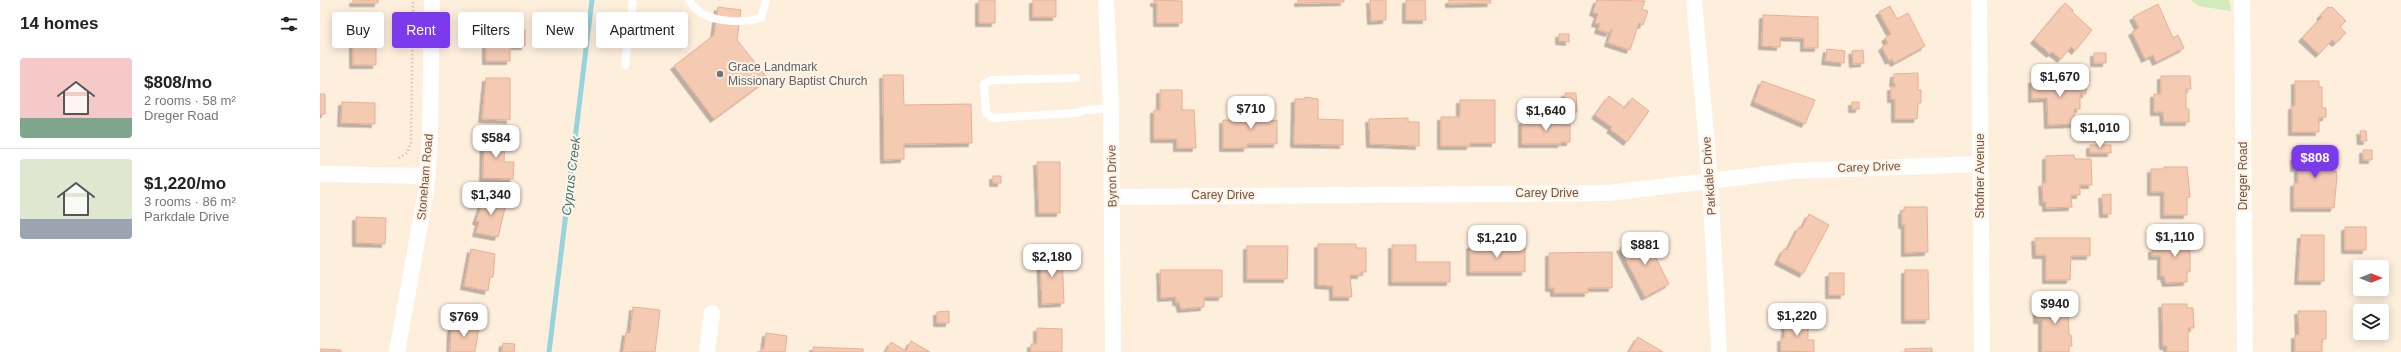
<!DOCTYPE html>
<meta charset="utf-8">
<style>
:root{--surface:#fff;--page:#f6f6f6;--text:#222;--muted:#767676;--line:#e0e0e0;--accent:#7c3aed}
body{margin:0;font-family:Helvetica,sans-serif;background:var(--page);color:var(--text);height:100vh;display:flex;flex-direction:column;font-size:15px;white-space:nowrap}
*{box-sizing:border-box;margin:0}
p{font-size:13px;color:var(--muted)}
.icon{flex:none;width:22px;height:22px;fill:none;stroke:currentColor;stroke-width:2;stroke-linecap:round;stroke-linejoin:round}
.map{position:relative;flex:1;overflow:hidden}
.side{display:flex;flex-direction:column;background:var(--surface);width:320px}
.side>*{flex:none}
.banner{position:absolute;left:12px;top:12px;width:380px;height:36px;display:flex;gap:8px}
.needle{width:26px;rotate:90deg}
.tools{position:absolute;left:2033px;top:260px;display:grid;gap:8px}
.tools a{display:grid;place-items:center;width:36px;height:36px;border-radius:4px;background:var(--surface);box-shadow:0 2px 10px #0003;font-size:20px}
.price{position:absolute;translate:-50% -34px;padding:0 9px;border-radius:8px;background:#fff;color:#222;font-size:13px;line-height:26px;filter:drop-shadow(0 1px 2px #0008)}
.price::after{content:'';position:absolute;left:50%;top:24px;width:12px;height:9px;margin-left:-6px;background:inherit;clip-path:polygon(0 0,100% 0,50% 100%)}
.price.current{background:var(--accent);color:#fff}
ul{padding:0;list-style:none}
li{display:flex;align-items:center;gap:12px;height:100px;padding:0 20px}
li+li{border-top:1px solid var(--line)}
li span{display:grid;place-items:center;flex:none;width:112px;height:80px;border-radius:4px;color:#555}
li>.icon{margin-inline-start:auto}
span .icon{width:48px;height:48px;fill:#fffc;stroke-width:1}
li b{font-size:17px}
h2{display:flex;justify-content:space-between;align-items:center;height:48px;padding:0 20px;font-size:17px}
.pill{padding:0 14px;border-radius:4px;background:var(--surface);box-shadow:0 2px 10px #0003;font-size:14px;line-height:36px}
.pill.current{background:var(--accent);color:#fff}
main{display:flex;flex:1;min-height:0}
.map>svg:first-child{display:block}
.green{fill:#d1ebbb}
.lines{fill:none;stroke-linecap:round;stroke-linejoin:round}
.stream{stroke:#96d3da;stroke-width:5}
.building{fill:#f5cab3;stroke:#e8af92;filter:url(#shadow)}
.path{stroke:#d9ad97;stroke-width:2.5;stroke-dasharray:1 3;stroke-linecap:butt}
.lane{stroke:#fff;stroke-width:8}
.street{stroke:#fff;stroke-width:16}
.worship-dot{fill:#6b7280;stroke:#fff3e4;stroke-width:1.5}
.labels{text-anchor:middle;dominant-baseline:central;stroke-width:4;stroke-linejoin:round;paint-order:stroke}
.worship-label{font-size:12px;fill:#5b616d;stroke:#fff3e4;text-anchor:start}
.street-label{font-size:12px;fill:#745344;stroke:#fff3e4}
.water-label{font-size:13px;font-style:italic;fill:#38737c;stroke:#fff3e4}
</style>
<main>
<section class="side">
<h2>14 homes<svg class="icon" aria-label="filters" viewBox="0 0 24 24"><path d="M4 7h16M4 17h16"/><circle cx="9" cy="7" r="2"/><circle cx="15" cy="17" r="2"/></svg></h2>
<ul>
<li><span style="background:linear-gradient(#f6c9c9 75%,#7fa58c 0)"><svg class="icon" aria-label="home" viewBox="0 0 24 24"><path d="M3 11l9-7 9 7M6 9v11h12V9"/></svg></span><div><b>$808/mo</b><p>2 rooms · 58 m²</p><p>Dreger Road</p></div></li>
<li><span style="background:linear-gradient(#dfe7d0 75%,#9aa5b1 0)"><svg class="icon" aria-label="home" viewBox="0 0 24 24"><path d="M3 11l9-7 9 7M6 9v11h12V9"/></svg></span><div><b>$1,220/mo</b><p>3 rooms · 86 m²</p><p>Parkdale Drive</p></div></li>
</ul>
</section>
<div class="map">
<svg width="2081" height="352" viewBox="0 0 2081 352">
<defs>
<filter id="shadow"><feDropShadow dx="-3.5" dy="3.5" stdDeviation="0" flood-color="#0004"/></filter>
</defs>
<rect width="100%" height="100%" fill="#feefdd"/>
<!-- green -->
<path class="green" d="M1871 0H1909L1911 11 1878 6Z"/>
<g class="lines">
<!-- stream -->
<path class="stream" d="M229 352 272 0"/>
</g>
<!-- building -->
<path class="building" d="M33 0H58V3H33Z
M659 0H675V23H659Z
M713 0H736V17H713Z
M834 0 862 1V23H837V3H834Z
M978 0H1024V2L978 3Z
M1050 0H1066V20L1051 21Z
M1086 0H1105L1106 20H1086Z
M1129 0H1170L1171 3 1129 4Z
M1277 0 1325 1 1322 9 1328 11 1323 25 1319 23 1310 50 1288 43 1292 30 1291 29 1289 33 1278 30 1280 24 1275 23 1278 14 1273 12Z
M1745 3 1753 10 1752 12 1772 30 1755 51 1751 47 1741 59 1732 52 1730 54 1714 40Z
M1838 4 1853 38 1858 35 1864 48 1836 62 1833 55 1825 59 1812 32 1819 28 1813 17Z
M1570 6 1577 19 1588 13 1605 46 1574 63 1572 59 1569 61 1562 47 1568 43 1565 38 1571 34 1559 12Z
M398 7 421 10 417 40 448 79 394 119 354 66 394 35Z
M2008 7 2010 8 2012 7 2026 21 2020 27 2026 33 2016 43 2012 40 1999 54 1982 38 2002 17 2000 16Z
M166 14 190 15V30H205V46H190V61H166Z
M1443 15 1498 17V48H1484V38L1460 37V47L1442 46Z
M235 16 240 17 239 24H235Z
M33 28H56V65H33Z
M1239 34H1249V42L1239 41Z
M1507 49 1525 51 1524 63 1505 61Z
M1543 50 1544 63 1533 64 1532 51Z
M1774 53H1786V63H1774Z
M1598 73V90H1601V103H1598L1597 119H1575V99H1571V87H1575V83H1573L1574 74Z
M563 75H583L584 105 651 104 652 143 584 144V159L564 160Z
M1841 76H1870L1871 89H1866V109H1869V122H1844L1843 112H1834V94H1841Z
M166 78H190V120L162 119Z
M1766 78V94H1760V109H1754V124L1728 125 1727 98 1712 99V80Z
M1442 81 1495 100 1485 124 1434 102Z
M1975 81H1999V87H2002V108H2006V117L1999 118V132H1972V106H1975Z
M840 90H862V110H874L876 148H857V139H834V110H840Z
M1245 93H1256L1257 112 1246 113Z
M0 94H5V114H0Z
M1289 96 1305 108 1312 98 1329 111 1307 142 1290 129 1292 127 1275 115Z
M985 97 998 99V119L1023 120V145L974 144 975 99H985Z
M1140 100H1175V143H1150V146H1121V117H1140Z
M22 102 55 103V124L21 123Z
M1532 102H1539V109H1532Z
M930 107H951V121L957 120V144H927V148H903V120H930Z
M1088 118V122H1099V146L1050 144 1049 119Z
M1250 120V142H1241V144H1202V121Z
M2040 131H2046L2047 141H2041Z
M164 135H185L184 162H194L193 179 163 178Z
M1770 145H1791V153H1770Z
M1981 148H2011L2013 171H2016L2017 177 2014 208H1974V183H1978V168H1974V157H1981Z
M2043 150H2052V160H2043Z
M1754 155 1755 159H1771L1772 185H1760V195H1751L1752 207 1726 208V202H1723L1722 183H1726V156Z
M717 162H740V213H719Z
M1844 167H1867L1870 197H1867V215H1844V192H1831V169H1844Z
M673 176H681V183H673Z
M1791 194V214H1783L1782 195Z
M165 195 187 200 178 237 156 233 159 222 156 221Z
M1584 207H1607L1608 252 1585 253V225H1582V211H1584Z
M1489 214 1509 225 1483 274 1458 261 1464 249 1467 250 1479 227 1482 228Z
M36 217 66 218 65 244 36 243Z
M2025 227H2046V250H2025Z
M1870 233V272H1867V282L1846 283 1844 276H1841V256H1832V249L1845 250V234Z
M1981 235H2004V281H1978Z
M1325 236 1349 284 1325 297 1300 248Z
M1715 238H1770V256H1751L1750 280H1726V255H1716Z
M998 244H1036V248H1046V272H1041V275H1030L1032 297H1013V286L998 285Z
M1072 245H1096V262H1130V282H1072Z
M1150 245H1174V248H1205V272H1150Z
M927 246H968L967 279H927Z
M151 249 175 254 173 277H170L168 291 144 286Z
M742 252 744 303 722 304 720 253Z
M1292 252V288H1268V293H1234V288H1229V253Z
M840 270H902V297H884V307L861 309 859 302H856V297L841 298Z
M1585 270H1608L1609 320H1585Z
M1509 273H1524V295H1509Z
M1717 300H1748L1749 335H1751L1752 346H1749V352H1722V320H1717Z
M1842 304H1867V308H1873L1874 328H1868V352H1847V346H1843Z
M313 307 340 310 335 352H303L306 332 310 333Z
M629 311V323H617V312Z
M1978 311H2006V339H2002V352H1975V335H1979Z
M1488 319V340H1494V352L1461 351V338H1465V320Z
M136 322 159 326 155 352H130L131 329Z
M717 328 742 329V352H711V344H717Z
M446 333 467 336 465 352H441V348L444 349Z
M1318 337 1343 352H1309Z
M591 341 610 352H566L571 342 586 351Z
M183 343 195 344 194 352H182Z
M493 347 543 349V352H493Z
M1612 348V352H1585V349Z
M0 349 21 350V352H0Z"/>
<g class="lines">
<!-- path -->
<path class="path" d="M79 158 87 153 91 143 93 0"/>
<!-- lane -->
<path class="lane" d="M369 0C381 23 419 24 441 18L446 0
M305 65 313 0
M756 78 672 80 664 84 666 113 673 118 756 113 766 110 791 108"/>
<!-- street -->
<path class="street" d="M786 0 791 108 793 352
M1374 0 1390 180 1399 352
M1659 0 1662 352
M1922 0 1925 352
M0 174 108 176
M792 197 1288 193 1473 171 1660 164
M77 352 106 191 110 136 112 0
M387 352 392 313"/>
</g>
<!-- markers -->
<circle class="worship-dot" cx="400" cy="74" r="4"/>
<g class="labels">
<!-- worship labels -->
<g class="worship-label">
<text x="408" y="67">Grace Landmark<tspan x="408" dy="14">Missionary Baptist Church</tspan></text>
</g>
<!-- street labels -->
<g class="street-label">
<text transform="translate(1549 167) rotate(-2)">Carey Drive</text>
<text transform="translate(792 176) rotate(-91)">Byron Drive</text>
<text transform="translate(1389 176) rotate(-94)">Parkdale Drive</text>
<text transform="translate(1660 176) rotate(-90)">Shofner Avenue</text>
<text transform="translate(1923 176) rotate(-90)">Dreger Road</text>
<text transform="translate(105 177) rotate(-85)">Stoneham Road</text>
<text x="1227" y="193">Carey Drive</text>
<text x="903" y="195">Carey Drive</text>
</g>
<!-- water labels -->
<g class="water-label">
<text transform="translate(251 176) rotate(-83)">Cyprus Creek</text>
</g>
</g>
</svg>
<div class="tools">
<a><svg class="needle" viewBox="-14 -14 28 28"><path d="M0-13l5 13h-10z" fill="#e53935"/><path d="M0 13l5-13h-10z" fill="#767676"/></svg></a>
<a><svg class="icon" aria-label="layers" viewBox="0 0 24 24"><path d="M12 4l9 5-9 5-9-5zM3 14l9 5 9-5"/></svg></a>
</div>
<b class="price" style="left:1740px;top:98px">$1,670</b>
<b class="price" style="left:931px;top:130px">$710</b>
<b class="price" style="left:1226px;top:132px">$1,640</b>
<b class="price" style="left:1780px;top:149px">$1,010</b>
<b class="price" style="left:176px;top:159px">$584</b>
<b class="price current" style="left:1995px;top:179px">$808</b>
<b class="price" style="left:171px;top:216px">$1,340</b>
<b class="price" style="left:1855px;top:258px">$1,110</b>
<b class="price" style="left:1177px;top:259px">$1,210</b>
<b class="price" style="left:1325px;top:266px">$881</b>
<b class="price" style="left:732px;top:278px">$2,180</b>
<b class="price" style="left:1735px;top:325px">$940</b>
<b class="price" style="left:1477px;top:337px">$1,220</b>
<b class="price" style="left:144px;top:338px">$769</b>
<div class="banner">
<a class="pill">Buy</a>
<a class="pill current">Rent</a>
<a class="pill">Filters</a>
<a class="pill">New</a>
<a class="pill">Apartment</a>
</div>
</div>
</main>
